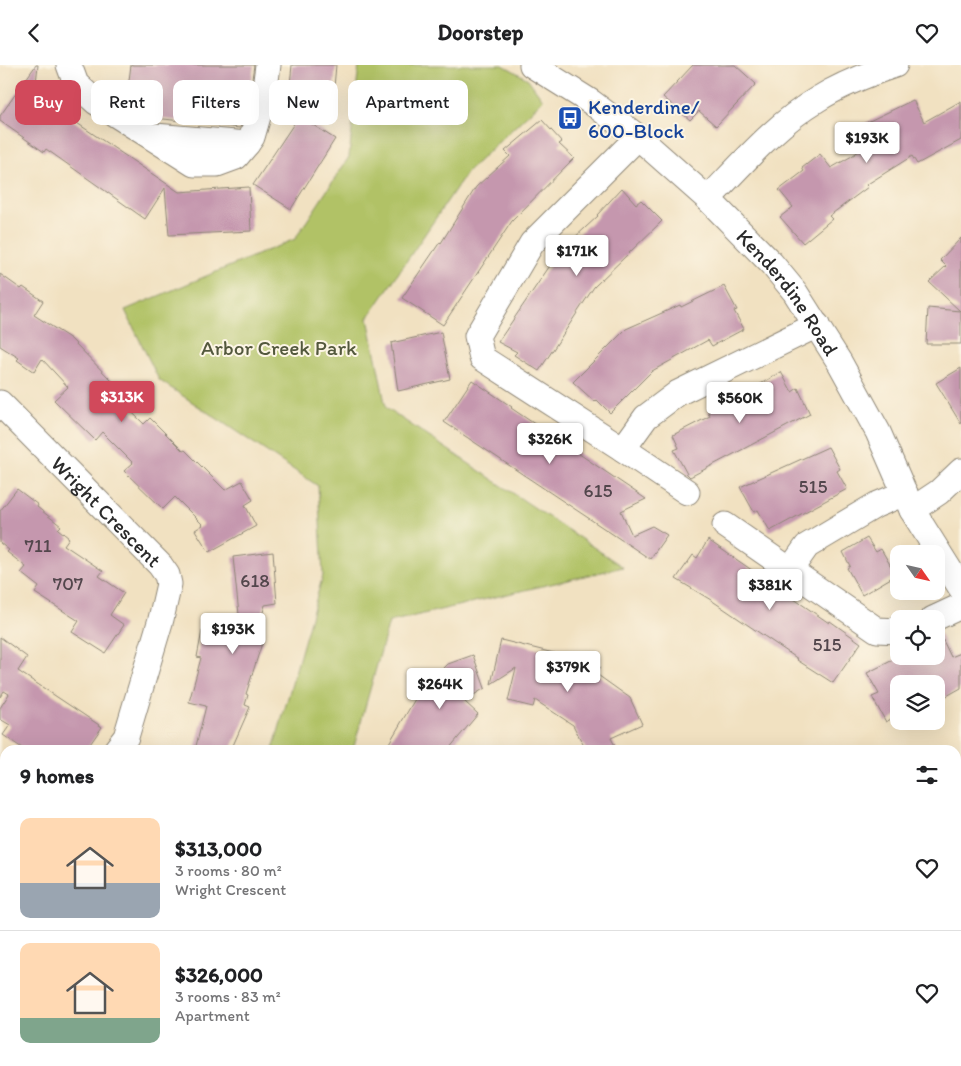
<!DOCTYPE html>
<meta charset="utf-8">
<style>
:root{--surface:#fff;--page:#f2f2f2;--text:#202124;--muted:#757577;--line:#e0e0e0;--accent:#d1495b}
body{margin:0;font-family:Itim,sans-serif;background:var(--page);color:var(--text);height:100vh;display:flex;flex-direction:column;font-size:19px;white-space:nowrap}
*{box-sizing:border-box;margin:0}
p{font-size:16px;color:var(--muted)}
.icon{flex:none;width:28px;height:28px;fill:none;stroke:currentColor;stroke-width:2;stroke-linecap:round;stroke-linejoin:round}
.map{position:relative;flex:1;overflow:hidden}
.side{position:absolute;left:0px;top:680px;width:961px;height:321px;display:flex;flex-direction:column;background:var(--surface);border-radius:15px 15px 0 0;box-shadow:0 5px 20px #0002}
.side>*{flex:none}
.guide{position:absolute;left:15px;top:15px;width:500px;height:45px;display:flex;gap:10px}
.needle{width:32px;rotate:124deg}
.tools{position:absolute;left:890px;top:480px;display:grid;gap:10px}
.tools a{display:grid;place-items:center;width:55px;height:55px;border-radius:10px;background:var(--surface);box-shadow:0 5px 20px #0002;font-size:25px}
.price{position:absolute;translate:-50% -42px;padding:0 11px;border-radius:5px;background:#fff;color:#222;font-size:16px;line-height:32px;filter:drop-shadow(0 1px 2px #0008)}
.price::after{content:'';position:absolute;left:50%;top:30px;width:15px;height:11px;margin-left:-8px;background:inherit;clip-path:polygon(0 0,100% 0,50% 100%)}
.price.on{background:var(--accent);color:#fff}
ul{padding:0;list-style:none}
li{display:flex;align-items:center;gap:15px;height:125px;padding:0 20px}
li+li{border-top:1px solid var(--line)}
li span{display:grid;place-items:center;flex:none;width:140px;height:100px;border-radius:10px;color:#555}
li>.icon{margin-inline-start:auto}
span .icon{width:60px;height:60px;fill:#fffc;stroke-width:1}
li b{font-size:21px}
h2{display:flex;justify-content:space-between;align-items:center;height:60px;padding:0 20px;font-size:21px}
.pill{padding:0 18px;border-radius:10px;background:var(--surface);box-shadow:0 5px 20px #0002;font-size:18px;line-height:45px}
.pill.on{background:var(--accent);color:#fff}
header{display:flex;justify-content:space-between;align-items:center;height:65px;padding:0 20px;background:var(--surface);font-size:22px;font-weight:800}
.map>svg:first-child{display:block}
.park{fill:#b1c266;stroke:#6e7648}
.building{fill:#c597ae}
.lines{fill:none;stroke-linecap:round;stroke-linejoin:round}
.minor-casing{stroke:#8e8676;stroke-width:27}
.minor{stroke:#fff;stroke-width:25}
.labels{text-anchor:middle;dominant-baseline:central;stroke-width:4;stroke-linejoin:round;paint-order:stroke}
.number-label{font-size:19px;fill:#52464c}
.transit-label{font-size:21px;fill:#164399;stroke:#fcf5e5;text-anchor:start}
.street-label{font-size:21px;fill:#2b2b2b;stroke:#fcf5e5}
.park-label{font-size:21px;fill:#53583d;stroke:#fcf5e5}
</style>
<header><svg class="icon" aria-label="back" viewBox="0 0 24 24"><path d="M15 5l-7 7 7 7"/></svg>Doorstep<svg class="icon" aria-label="heart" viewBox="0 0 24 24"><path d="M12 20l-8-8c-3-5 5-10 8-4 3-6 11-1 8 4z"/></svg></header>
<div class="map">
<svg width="961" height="1001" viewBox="0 0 961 1001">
<rect width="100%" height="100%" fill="#fcf5e5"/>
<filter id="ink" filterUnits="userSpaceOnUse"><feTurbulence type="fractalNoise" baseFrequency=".02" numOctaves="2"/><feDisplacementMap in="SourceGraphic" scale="10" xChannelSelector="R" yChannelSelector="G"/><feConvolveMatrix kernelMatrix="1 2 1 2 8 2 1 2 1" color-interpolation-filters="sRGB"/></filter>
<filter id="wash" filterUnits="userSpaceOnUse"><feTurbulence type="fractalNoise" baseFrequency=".0096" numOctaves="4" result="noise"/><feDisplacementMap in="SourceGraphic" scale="20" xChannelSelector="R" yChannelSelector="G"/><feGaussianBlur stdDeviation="1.12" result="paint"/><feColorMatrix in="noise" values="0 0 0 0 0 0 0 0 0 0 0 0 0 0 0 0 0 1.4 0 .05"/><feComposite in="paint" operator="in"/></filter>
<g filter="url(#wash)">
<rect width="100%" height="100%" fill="#f1e1c1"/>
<!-- park -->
<path class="park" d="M359 0H503L528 14 543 35 467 107 368 253 386 343 623 502 389 557 353 685H273L323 510 318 421 159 315 125 245 295 174 349 92Z
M101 996H201L203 1001H102Z"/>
<g id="blocks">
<!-- building -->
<path class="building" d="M36 0H38L35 27 69 51 68 52 179 127 249 122 251 166 169 170 165 123 145 154 46 84 44 87 0 56V51Z
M131 0H254L250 28 240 63 147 52 143 50V46H137L126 39Z
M292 0H336L332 44 288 40Z
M693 0H735L756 19 716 61 699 46 690 55 663 32Z
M913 35 924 57 961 36V75L917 99 912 91 866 120 868 122 829 151 832 154 803 178 780 152 793 142 779 125 804 106 802 103 820 89 831 103 852 91 868 79 857 62Z
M299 51 335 74 291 144 253 120Z
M542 55 562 77 559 79 574 93 512 156 443 260 402 233 440 177 441 178 476 122 510 91 505 86Z
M622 123 636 139 641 135 662 156 594 222 539 306 514 290 517 287 498 277 560 186 598 151 597 150Z
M961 173V279H926L928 243 960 246 929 217 946 201 940 195Z
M0 209 21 224 23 222 43 236 34 250 71 274 112 316 106 322 144 359 150 353 183 386 185 385 225 425 242 416 253 435 245 440 256 461 209 487 195 465 203 460 175 432 163 444 124 406 133 398 102 367 95 375 54 335 68 322 42 294 34 307 17 295 19 293 0 281Z
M724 221 737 245 734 246 744 264 712 281 708 275 652 306 610 348 597 335 595 337 573 317 626 264 680 240 681 242Z
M441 267 450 314 398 326 391 278Z
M961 303V359L936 318Z
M781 307 792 327 798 323 810 349 690 412 687 409 674 385 679 383 673 370 710 351 708 347 742 330Z
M472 315 512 342 511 343 646 434 621 446 632 470 652 461 667 470 650 494 444 357Z
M828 382 840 404 837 406 847 424 770 466 758 445 754 447 740 422Z
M17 424 38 440 37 442 61 461 58 464 69 473 64 480 103 506 99 511 124 528 110 550 124 560 105 588 72 567 79 556 35 528 39 522 21 508 26 502 7 487 9 485 0 478V446Z
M867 473 876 487 881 484 896 510 862 530 847 503 850 501 843 487Z
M708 475 829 558 830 556 861 578 833 618 797 595 798 594 711 535 676 514 693 490 697 493Z
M273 487 277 538 265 540 256 573 263 575 246 629 248 630 245 640 250 642 231 685H195L206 641 189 637 201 593 197 592 202 566 217 569 221 554 240 559 233 492Z
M939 567 951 592 961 588V623L936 637V619H899V649L886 657 872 632 879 629 867 608 901 591H936V568Z
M0 572 27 592 18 606 102 662 86 685H25L3 670 10 660 0 654V643L9 629 4 626 0 632Z
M501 575 566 591 576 597 582 589 600 602 595 608 630 633 642 659 611 673 617 685H586L573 660 535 635 533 642 508 636 516 603 491 619Z
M473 590 485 623 464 636 478 649 448 685H385L418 629 448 599Z"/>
</g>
</g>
<g filter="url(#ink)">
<use href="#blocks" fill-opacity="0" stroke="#8e8676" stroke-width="1"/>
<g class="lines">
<defs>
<g id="minor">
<path d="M69 0 76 19 96 37 194 99H217L236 92 247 79 252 72 264 31 268 0"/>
<path id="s1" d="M532 0 591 37 638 72 708 134 771 198 795 227 840 298 878 367 912 445 961 523"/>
<path d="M155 71 247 79"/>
<path d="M638 72 532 178 477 271 482 293 623 384 646 352 678 328 817 260"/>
<path d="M708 134C742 99 776 59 818 34 842 19 868 9 895 0"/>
<path id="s2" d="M0 338 160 500 167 510 169 519 161 554 126 672 116 685"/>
<path d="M623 384 687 427"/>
<path d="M912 445 939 427 961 406"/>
<path d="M725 460 790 505"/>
<path d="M933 554 961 541"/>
<path d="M899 566 877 565 790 505 807 481 876 440 905 428"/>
<path d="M0 720 5 723"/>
<path d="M0 843 5 838"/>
<path d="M956 964 961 967"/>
<path d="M382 996 384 1001"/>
<path d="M831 1001 834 996"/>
</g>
</defs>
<!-- minor casing -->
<use href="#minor" class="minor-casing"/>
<!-- minor -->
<use href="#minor" class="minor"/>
</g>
</g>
<!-- icons -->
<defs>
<symbol id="bus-square" viewBox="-11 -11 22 22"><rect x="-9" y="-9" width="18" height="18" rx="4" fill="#1a4fb4" stroke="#fcf5e5"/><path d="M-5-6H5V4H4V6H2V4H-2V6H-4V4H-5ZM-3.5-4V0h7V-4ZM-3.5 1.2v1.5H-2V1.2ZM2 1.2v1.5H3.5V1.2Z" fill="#fff"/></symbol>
</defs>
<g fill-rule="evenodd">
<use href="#bus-square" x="556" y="39" width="28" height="28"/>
</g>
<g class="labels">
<!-- number labels -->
<g class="number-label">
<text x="813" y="421">515</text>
<text x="598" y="425">615</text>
<text x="38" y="480">711</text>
<text x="255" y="515">618</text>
<text x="68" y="518">707</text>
<text x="827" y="579">515</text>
</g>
<!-- transit labels -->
<g class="transit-label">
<text x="588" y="41">Kenderdine/<tspan x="588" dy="24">600-Block</tspan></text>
</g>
<!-- street labels -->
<g class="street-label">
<text stroke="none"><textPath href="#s1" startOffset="345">Kenderdine Road</textPath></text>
<text stroke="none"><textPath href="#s2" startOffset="152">Wright Crescent</textPath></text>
</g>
<!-- park labels -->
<g class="park-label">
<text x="279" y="282">Arbor Creek Park</text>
</g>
</g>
</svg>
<div class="tools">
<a><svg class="needle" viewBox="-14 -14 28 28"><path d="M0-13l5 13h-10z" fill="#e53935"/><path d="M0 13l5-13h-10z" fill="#757577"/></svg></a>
<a><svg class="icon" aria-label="locate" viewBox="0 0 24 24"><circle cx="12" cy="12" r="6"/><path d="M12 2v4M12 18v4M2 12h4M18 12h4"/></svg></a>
<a><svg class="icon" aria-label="layers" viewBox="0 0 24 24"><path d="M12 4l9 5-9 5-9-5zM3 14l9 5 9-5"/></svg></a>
</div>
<b class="price" style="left:867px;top:99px">$193K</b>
<b class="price" style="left:577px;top:212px">$171K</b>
<b class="price on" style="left:122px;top:358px">$313K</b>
<b class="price" style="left:740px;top:359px">$560K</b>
<b class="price" style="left:550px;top:400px">$326K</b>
<b class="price" style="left:770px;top:546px">$381K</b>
<b class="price" style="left:233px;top:590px">$193K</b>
<b class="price" style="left:568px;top:628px">$379K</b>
<b class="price" style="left:440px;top:645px">$264K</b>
<div class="guide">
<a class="pill on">Buy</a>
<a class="pill">Rent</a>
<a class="pill">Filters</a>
<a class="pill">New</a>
<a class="pill">Apartment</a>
</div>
<section class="side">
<h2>9 homes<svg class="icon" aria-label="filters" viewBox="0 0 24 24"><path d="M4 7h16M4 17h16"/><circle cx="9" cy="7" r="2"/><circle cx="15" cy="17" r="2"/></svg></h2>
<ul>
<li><span style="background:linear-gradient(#ffd9b3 65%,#9aa5b1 0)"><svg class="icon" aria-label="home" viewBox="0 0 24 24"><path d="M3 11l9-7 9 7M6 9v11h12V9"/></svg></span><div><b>$313,000</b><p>3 rooms · 80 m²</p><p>Wright Crescent</p></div><svg class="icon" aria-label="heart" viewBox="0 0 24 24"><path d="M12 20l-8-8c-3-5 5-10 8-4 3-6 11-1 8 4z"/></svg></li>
<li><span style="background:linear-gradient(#ffd9b3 75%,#7fa58c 0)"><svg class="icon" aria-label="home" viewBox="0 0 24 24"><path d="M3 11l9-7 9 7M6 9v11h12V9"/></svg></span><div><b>$326,000</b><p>3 rooms · 83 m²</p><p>Apartment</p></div><svg class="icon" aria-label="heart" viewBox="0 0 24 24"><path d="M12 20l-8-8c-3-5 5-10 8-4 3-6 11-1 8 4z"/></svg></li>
</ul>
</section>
</div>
